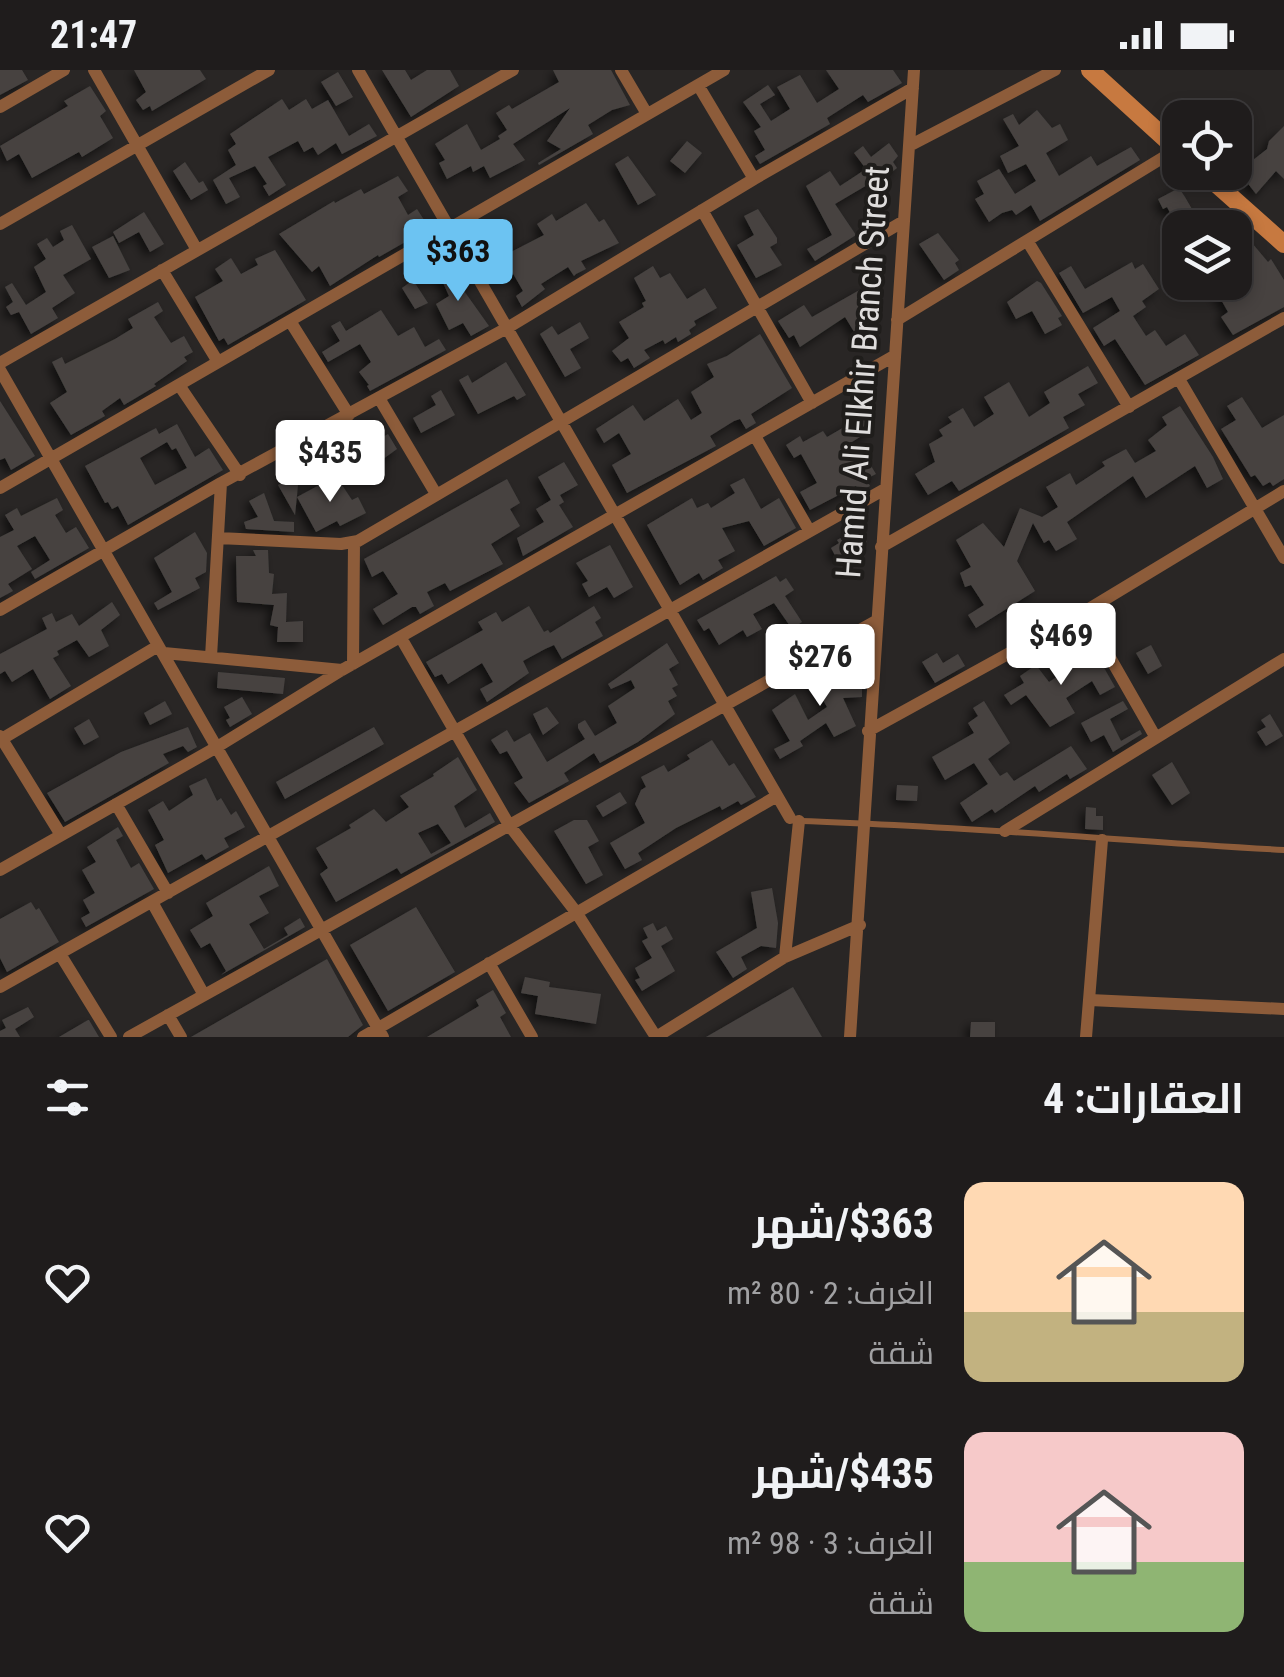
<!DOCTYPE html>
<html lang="ar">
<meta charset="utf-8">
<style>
:root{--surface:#1f1c1c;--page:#2c2929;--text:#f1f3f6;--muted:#a1a1a3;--line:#3c3a3b;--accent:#6cc3f2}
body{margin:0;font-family:"Roboto Condensed",Cairo,sans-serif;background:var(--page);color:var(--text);direction:rtl;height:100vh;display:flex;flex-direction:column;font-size:38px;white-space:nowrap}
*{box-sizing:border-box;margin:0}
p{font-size:32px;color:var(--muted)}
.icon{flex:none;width:55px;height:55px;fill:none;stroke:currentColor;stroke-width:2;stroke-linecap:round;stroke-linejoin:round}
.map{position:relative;height:967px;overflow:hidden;direction:ltr}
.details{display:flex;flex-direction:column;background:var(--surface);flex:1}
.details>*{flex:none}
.controls{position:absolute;left:1162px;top:30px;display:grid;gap:20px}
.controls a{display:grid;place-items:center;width:90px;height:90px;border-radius:20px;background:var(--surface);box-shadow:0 5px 15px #0003,0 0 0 2px var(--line);font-size:50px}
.price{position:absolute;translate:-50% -85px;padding:0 22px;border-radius:10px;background:#fff;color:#222;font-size:32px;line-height:65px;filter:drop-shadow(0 2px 5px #0008)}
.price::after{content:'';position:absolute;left:50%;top:60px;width:30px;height:22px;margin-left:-15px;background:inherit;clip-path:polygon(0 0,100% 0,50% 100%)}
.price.selected{background:var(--accent);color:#111}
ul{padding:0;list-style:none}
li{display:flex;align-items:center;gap:30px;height:250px;padding:0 40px}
li span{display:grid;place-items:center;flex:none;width:280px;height:200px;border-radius:20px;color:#555}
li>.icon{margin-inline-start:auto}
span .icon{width:120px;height:120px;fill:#fffc;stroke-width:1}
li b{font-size:42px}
h2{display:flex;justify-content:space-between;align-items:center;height:120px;padding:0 40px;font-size:42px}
.status{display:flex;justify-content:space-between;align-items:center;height:70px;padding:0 50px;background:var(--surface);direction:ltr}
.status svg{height:28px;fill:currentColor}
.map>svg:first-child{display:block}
.building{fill:#464341;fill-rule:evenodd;filter:url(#shadow)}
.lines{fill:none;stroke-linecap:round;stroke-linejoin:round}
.lane{stroke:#8d5c3a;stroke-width:6}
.street{stroke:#8d5c3a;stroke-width:12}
.secondary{stroke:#c77940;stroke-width:18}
.labels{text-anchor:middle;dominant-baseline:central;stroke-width:8;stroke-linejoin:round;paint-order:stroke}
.street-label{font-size:35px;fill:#dfdddc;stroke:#1f1d1b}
</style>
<div class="status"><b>21:47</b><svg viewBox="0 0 49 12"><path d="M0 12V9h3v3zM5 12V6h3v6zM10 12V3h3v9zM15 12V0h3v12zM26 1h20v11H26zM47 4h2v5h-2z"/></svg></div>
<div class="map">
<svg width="1284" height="967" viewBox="0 0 1284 967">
<defs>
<filter id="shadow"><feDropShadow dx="-4.5" dy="4.5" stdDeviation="5" flood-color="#0009"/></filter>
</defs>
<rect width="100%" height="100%" fill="#292625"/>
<!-- building -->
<path class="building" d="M0 0H22L28 10 0 25Z
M134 0H200L206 9 152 41 150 36 143 40 136 30 146 22Z
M382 0H405L411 10 427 0H450L459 16 411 47Z
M553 0H611L630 35 612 40 588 55 593 64 539 95 538 93 561 79 547 71 570 38 513 74 525 90 490 108 484 96 473 102 471 96 447 109 439 93 445 90 435 74 467 54 481 80 500 69 498 66 507 60 496 43 509 35 512 39 559 12Z
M826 0H893L902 13 868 32 863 25 827 48 830 54 760 94 755 86 765 80 754 61 761 57 743 32 768 15 775 25 760 34 771 51 790 39 777 17 800 5 817 33 839 19Z
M338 2 353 27 336 36 321 12Z
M90 16 106 41 100 46 113 68 82 87 79 82 32 108 19 84 7 91 0 76 68 36 64 31Z
M282 29 289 40 306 29 312 39 328 30 349 66 369 54 377 66 342 84 336 73 318 85 313 77 304 82 298 71 268 87 286 115 269 126 263 116 267 114 255 96 229 108 240 127 226 134 213 110 236 95 228 80 236 74 230 64Z
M1037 40 1052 58 1060 54 1068 70 1046 83 1059 106 1091 86 1097 96 1131 77 1140 90 1040 151 1031 135 1016 145 1012 140 1002 143 989 152 975 129 984 124 977 111 999 99 1015 124 1036 111 1026 94 1008 103 1000 86 1019 76 1003 49 1013 44 1019 55Z
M1284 56V109L1276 101 1256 124 1235 97 1244 89 1248 94 1267 79 1269 71Z
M687 71 702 83 685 103 670 91Z
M889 73 898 86 893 92 897 98 876 114 874 111 835 134 856 165 815 191 807 179 832 165 806 116 830 101 840 116 866 99 854 83 863 76 871 87Z
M628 86 656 125 638 135 615 94Z
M185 92 199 113 203 111 208 120 191 130 173 101Z
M398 106 408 121 398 127 408 145 417 139 426 153 405 167 407 171 379 187 378 185 330 216 319 196 312 202 279 164 334 131 335 133 361 119 364 124Z
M1179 118 1185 127 1203 158H1178L1167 137 1163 139 1158 129Z
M586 133 599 152 604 149 619 173 581 191 586 199 576 204 574 206 568 197 541 214 545 219 522 237 516 226 523 221 503 186 544 165 537 154 552 144 556 151Z
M758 139 777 168V173L770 177 782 195 756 208 737 175 754 165 744 146Z
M144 142 164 174 150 182 139 162 119 173 113 162Z
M72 155 91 189 63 205 75 223 52 238 58 248 31 264 19 242 11 245 6 237 13 232 5 217 12 213 26 235 46 222 34 197 46 189 37 174 47 168 53 177 64 170 60 161Z
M938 163 959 190 955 193 959 200 944 210 919 174Z
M113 166 130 200 109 208 92 177Z
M1247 167 1268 192 1271 189 1284 210V237L1233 265 1221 247 1228 242 1211 212H1235V176Z
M275 180 306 230 228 275 224 268 219 271 195 227 223 211 215 199 231 188 241 204 258 195 255 189Z
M449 190 462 218 489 256 471 266 463 253 449 260 436 234 449 226 436 197Z
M1132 192 1135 199 1143 194 1159 219 1142 231 1146 237 1133 246 1146 266 1155 260 1166 276 1185 264 1199 285 1145 315 1115 269 1104 276 1093 258 1120 241 1112 227 1083 243 1059 203 1071 196 1085 219Z
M653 196 660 208 670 203 687 229 705 218 717 238 694 251 696 255 689 260 691 264 678 272 676 267 665 274 663 270 644 280 650 288 634 298 628 288 621 292 612 281 629 268 619 252 644 237 642 233 646 231 634 208Z
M413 210 428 233 415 239 402 218Z
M1037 211 1041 213 1062 246 1058 248 1062 255 1045 264 1032 241 1016 249 1007 232Z
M863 218 881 249 856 265 845 247 800 277 794 265 789 268 778 251 804 235 812 247Z
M158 232 163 241 154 247 171 273 184 266 193 282 184 287 187 291 154 314 156 316 124 335 120 328 102 341 105 346 71 365 50 333 67 322 52 292 62 287 65 294 115 269 133 258 128 249Z
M381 240 398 266 414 257 425 277 439 269 446 280 370 321 367 316 369 315 359 302 371 292 360 274 328 292 322 282 340 271 331 256 340 251 346 261Z
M580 252 589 268 570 279 581 298 565 307 540 264 552 256 558 265Z
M760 264 792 318 751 344 756 353 746 359 740 349 734 351 710 366 716 376 627 423 612 395 631 384 619 363 604 373 596 359 633 335 644 351 678 329 691 350 702 343 691 322 714 307 707 294 727 286Z
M506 292 526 325 517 330 514 326 478 344 459 310 468 305 472 313Z
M1088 296 1098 313 1078 324 1085 335 1063 347 1069 358 959 421 952 411 928 425 915 404 935 392 929 374 943 366 939 360 952 352 948 347 963 338 974 357 994 344 984 327 1009 312 1029 347 1050 333 1044 322Z
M441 320 455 345 421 363 413 348 436 335 431 326Z
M1242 327 1262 358 1284 345V409L1273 416 1270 412 1263 416 1255 405 1251 407 1221 359 1236 350 1227 336Z
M0 331 35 386 11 400 5 388 0 390Z
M1180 336 1213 387 1223 409 1207 418 1195 396 1146 428 1133 406 1067 452 1077 469 1056 481 1049 470 1044 473 1033 453 1017 491 1035 521 976 558 968 545 984 535 971 515 965 517 960 503 971 497 956 470 983 453 1004 477 1020 438 1042 447 1058 437 1046 417 1070 403 1076 415 1105 396 1102 392 1126 379 1135 393 1156 381 1148 370 1167 355 1162 347Z
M865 345 873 359 847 375 860 395 868 391 876 404 866 409 870 416 859 422 856 416 810 440 800 422 817 413 801 384 794 388 786 375 800 366 803 372 823 361 827 367Z
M177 354 195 387 209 378 223 400 128 455 118 436 112 439 108 432 105 433 85 396 156 358 159 364ZM167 372 172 380 176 378 187 398 155 415 140 388Z
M388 364 397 379 379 392 384 397 376 405 368 397 362 400 353 384Z
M564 392 578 415 560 425 564 432 559 435 573 457 523 486 517 468 544 452 536 439 551 430 538 407Z
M293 406 298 415 295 445 278 415Z
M336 406 352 430 358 427 366 443 340 456 337 451 316 462 297 427Z
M744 408 761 439 779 428 796 458 764 476 749 451 722 458 735 481 718 490 723 498 703 510 699 503 680 515 647 455 692 428 697 438 708 433 711 438 735 423 730 415Z
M507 409 520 433 510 439 520 456 491 474 503 494 450 521 445 513 427 522 434 536 420 544 416 537H412L383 555 373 539 398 524 383 501 372 507 364 489Z
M264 423 274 451 294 452V462L246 459 244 452 258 447 249 431Z
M57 428 63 440 55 445 66 463 76 457 89 478 35 509 31 502 50 490 35 466 17 476 32 499 8 514 13 521 0 528V467L14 460 5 445 17 438 21 446Z
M859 458 867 472 837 489 831 478 839 473 837 470Z
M195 462 207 483 206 502 195 508 200 518 158 540 154 533 172 522 154 488Z
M610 475 633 517 614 528 607 517 589 527 582 514 588 511 576 493Z
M253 480H268L269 503 274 504 272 524 287 523 286 552 303 551V572H277L278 557 270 555 274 535 237 532 236 486H256Z
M776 506 780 512 786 508 794 520 785 526 802 552 792 559 774 533 753 544 762 559 747 567 743 560 719 575 709 558 704 561 697 550Z
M112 532 120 545 101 560 109 576 89 587 77 570 57 581 59 585 53 588 71 616 50 629 33 599 12 612 5 601 0 604V584L47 559 42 548 52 543 56 552 72 544 79 556Z
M529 536 544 562 548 560 550 563 594 536 601 548 595 552 603 566 562 589 554 575 545 579 523 591 529 603 487 632 480 619 493 612 482 593 448 614 442 604 435 607 426 592 483 560 478 552 496 542 502 552Z
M667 573 679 593 669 599 678 615 672 618 677 626 668 631 675 644 638 672 600 693 594 683 564 703 569 711 529 733 514 713 523 708 507 681 500 684 491 670 507 660 514 672 530 663 547 692 585 669 578 658V654L585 650 595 666 617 653 608 636 635 618 631 610 611 619 608 614Z
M1151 575 1162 596 1148 604 1136 583Z
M1095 582 1115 617 1100 625 1092 611 1066 628 1075 643 1050 657 1026 625 1011 635 1004 625 1024 613 1020 606 1036 595 1049 612 1069 599 1066 593 1077 587 1079 591Z
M937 583 943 593 958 584 965 596 935 613 922 592Z
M844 593 849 604 862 603V627L843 628 856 656 834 667 826 653 800 671 803 676 780 689 774 679 790 671 772 640 795 624 808 650 827 637 812 611Z
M218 602 285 608 283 624 217 618Z
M242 627 252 644 230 657 226 650 230 648 224 637Z
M165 631 172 644 150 655 144 643Z
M984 631 1010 673 988 689 1000 706 1007 702 1014 711 1071 676 1087 699 1070 709 1067 704 1039 722 1035 716 995 743 992 739 972 752 960 733 988 714 974 693 945 710 932 687 974 663 968 653 978 646 973 638Z
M1123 631 1128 639 1110 649 1121 671 1140 660 1142 664 1113 682 1104 665 1091 672 1081 653Z
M547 637 559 653 543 665 533 644Z
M1270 644 1283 666 1266 676 1257 662 1266 657 1261 650Z
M89 649 99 667 84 675 74 658Z
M188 657 197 677 188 682 183 676 163 684 169 693 65 752 47 723 121 682Z
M374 657 384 674 285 729 276 712Z
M712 670 729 696 734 693 756 727 741 735 738 731 722 740 720 736 676 758 638 783 642 790 625 799 610 773 645 753 635 734 641 720 646 717 641 707 664 695 668 702 690 689 687 685Z
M458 687 477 720 454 736 465 758 490 743 495 752 401 804 397 798 336 832 320 804 328 798 316 778 351 758 349 755 374 739 386 752 409 737 400 726 434 706 433 704ZM438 754 451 773 431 784 418 763Z
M1172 692 1190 723 1172 735 1152 705Z
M206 708 217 731 221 728 231 745 236 741 245 757 224 768 229 777 206 790 202 784 168 803 155 775 164 770 148 740 163 731 169 741 193 725 189 716Z
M897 715 918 716 917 731 896 730Z
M620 722 627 733 603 747 596 736Z
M1086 737 1096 738V746H1103V760L1085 759Z
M574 750H587L599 771 588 777 603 805 586 814 554 761Z
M118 757 123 766 116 770 131 798 139 793 154 819 86 857 81 848 90 843 83 830 95 823 82 800 96 792 87 777Z
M269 796 279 816 259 826 269 843 249 854 264 879 288 865 284 858 300 848 305 857 221 905 226 901 210 873 201 878 190 860 213 846 206 833Z
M772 818 778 853 776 878 761 876 741 887 747 899 733 908 716 882 757 858 751 822Z
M31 832 36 840 39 838 59 872 7 902 0 888V849Z
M416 837 455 902 388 941 350 875Z
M653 853 657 861 666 856 673 869 661 876 675 901 642 921 635 910 640 908 635 898 652 888 642 871 648 868 643 858Z
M327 889 363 955 348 967H191Z
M525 907 550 912 549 917 601 924 596 954 535 944 538 926 521 923Z
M793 917 822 967H706Z
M493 920 506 943 500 947 511 967H427L479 936 476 930Z
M28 937 34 947 15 959 20 967H0V961L6 958 2 950Z
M89 950 99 967H59L88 950Z
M971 952H995V967H970Z"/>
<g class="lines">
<!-- lane -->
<path class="lane" d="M801 751C962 756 1123 771 1284 780"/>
<!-- street -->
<path class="street" d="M94 0 197 180
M358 0 790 748
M621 0 647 44
M698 15 754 109
M0 37 64 0
M909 76 1055 0
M702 140 812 333
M0 154 269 0
M1028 172 1129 337
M162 200 218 292
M897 250 1177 79
M290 251 349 345
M0 293 513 0
M0 300 383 967
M1179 309 1284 488
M179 315 240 405
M379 328 436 424
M755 366 809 460
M0 418 724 0
M218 468 341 474 358 471 904 151
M881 477 1284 248
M0 540 221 413 507 258 754 109 913 18
M1084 542 1156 668
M401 568 509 755 576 842 656 967
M164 583 342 600
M211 587 221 413
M353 594 354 472
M868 661 1084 542 1284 421
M0 666 61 765
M0 670 158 576
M116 734 168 823
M1005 761 1284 589
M0 800 217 677 342 600 894 286
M152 832 204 925
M60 884 111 967
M785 887 799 751
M489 893 532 967
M0 917 885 419
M1090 930 1284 939
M168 945 181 967
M129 967 876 551
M363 967 777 726
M656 967 785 887 860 855
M850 967 914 0
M1086 967 1102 770"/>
<!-- secondary -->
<path class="secondary" d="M1090 0 1180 82
M1203 102 1284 174"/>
</g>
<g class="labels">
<!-- street labels -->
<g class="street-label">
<text transform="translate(863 302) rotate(-86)">Hamid Ali Elkhir Branch Street</text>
</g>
</g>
</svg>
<div class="controls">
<a><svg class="icon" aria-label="locate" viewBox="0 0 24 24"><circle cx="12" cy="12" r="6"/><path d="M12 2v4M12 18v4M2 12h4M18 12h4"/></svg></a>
<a><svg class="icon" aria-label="layers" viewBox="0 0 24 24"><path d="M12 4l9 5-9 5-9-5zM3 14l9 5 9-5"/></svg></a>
</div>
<b class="price selected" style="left:458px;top:234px">$363</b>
<b class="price" style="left:330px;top:435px">$435</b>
<b class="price" style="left:1061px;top:618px">$469</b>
<b class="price" style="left:820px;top:639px">$276</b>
</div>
<section class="details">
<h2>العقارات: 4<svg class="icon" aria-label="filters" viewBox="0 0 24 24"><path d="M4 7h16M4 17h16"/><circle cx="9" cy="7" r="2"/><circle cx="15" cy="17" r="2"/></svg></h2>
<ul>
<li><span style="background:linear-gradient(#ffd9b3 65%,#c2b280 0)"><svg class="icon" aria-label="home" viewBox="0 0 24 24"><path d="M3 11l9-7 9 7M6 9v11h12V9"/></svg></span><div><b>$363/شهر</b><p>الغرف: 2 · 80 m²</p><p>شقة</p></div><svg class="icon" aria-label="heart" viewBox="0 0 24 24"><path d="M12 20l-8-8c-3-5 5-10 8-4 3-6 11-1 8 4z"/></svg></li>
<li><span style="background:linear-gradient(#f6c9c9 65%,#8fb573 0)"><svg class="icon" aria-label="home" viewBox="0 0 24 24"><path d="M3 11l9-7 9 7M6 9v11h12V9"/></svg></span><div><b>$435/شهر</b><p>الغرف: 3 · 98 m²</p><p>شقة</p></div><svg class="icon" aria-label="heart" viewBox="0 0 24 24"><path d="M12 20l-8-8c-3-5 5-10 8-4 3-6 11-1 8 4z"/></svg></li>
</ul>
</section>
